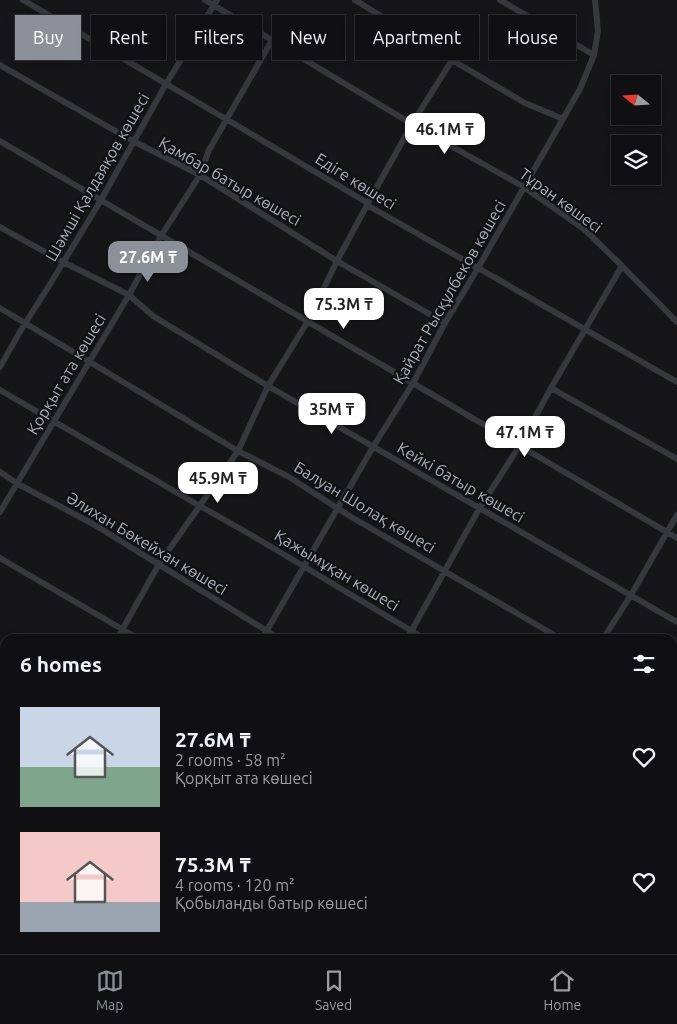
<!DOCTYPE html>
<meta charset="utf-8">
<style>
:root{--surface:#101012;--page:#1e1e20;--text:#f1f3f6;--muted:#9c9d9f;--line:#303032;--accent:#8c9099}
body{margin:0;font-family:Ubuntu,sans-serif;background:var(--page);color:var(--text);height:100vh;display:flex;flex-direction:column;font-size:19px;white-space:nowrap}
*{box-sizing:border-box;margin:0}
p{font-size:16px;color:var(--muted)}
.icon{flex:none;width:28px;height:28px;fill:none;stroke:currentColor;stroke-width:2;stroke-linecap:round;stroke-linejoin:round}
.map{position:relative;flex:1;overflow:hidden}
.panel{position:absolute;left:0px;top:634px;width:678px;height:321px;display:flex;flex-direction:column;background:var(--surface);border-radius:15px 15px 0 0;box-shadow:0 2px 12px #0003,0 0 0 1px var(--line)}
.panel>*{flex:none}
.guide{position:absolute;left:15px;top:15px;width:648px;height:45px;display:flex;gap:10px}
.needle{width:32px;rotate:288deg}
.buttons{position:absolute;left:611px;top:75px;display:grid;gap:10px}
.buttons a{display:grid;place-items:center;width:50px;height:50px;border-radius:0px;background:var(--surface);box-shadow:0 2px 12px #0003,0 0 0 1px var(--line);font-size:25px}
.price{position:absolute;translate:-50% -42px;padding:0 11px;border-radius:10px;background:#fff;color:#222;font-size:16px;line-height:32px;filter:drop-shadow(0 1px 2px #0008)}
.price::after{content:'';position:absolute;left:50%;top:30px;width:15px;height:11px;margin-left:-8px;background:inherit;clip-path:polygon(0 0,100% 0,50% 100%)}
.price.current{background:var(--accent);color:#fff}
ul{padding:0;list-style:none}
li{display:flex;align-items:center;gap:15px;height:125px;padding:0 20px}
li span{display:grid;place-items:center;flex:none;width:140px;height:100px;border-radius:0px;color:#555}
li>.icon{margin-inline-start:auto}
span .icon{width:60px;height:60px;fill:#fffc;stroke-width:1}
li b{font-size:21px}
h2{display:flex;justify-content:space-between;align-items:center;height:60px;padding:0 20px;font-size:21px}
.chip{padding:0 18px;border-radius:0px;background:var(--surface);box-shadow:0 2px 12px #0003,0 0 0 1px var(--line);font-size:18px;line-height:45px}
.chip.current{background:var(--accent);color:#fff}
.tab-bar{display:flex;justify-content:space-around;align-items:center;height:70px;border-top:1px solid var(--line);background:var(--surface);font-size:14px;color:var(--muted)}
.tab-bar a{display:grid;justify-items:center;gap:2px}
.tab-bar .current{color:var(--accent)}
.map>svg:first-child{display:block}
.built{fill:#222225}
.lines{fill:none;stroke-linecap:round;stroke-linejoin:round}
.minor{stroke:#37383d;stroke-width:6}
.labels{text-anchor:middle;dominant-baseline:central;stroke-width:4.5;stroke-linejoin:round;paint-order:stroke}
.street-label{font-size:16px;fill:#a8adb8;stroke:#111113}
</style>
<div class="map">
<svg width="677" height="954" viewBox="0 0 677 954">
<rect width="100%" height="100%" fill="#161618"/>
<!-- built -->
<path class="built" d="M5 846V950H88L85 954H0V855Z"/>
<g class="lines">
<!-- minor -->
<path class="minor" d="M23 0 226 119 366 202 367 205 478 268 677 382
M205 0 412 124 524 187 584 229 622 266 677 322
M355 0 452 60 525 103 563 119
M500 0 594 55
M0 65 133 141 200 175 337 261 445 323
M0 141 677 538
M0 227 63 262 129 295 153 316 268 386 677 622
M0 308 238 451 289 477 348 515 561 639
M0 367 21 330 52 281 101 200 166 84 217 0
M551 388 677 459
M0 390 200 506 253 536 425 639
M0 472 18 484 93 524 280 639
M0 512 129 295 161 236 200 175 209 150 272 40
M0 558 139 639
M117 639 159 564 238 451 268 386 308 321 337 261 367 205 412 124 452 60
M262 639 373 447 413 383 445 323 478 268 580 89 594 55 598 31 595 0
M407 639 479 509 520 445 551 388 622 266
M603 639 631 595 677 515
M0 648 5 651
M672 703 677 706
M0 710 5 702
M672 764 677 756
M672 785 677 788
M0 811 5 813
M0 838 5 830
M672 862 677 865
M251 950 258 954
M520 950 526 954
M671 950 677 953
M94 954 96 950
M163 954 165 950
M326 954 329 950
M412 954 414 950
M486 954 488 950
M557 954 559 950"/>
</g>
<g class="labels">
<!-- street labels -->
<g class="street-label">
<text transform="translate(97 177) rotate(-60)">Шәмші Қалдаяқов көшесі</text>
<text transform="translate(230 181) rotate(30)">Қамбар батыр көшесі</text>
<text transform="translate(356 181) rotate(32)">Едіге көшесі</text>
<text transform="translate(561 200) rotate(36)">Тұран көшесі</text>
<text transform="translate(449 292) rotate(-60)">Қайрат Рысқұлбеков көшесі</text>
<text transform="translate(66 374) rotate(-59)">Қорқыт ата көшесі</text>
<text transform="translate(461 482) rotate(30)">Кейкі батыр көшесі</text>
<text transform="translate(365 507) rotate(31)">Балуан Шолақ көшесі</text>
<text transform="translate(147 543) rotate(31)">Әлихан Бөкейхан көшесі</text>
<text transform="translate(337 570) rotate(31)">Қажымұқан көшесі</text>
</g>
</g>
</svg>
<div class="buttons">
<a><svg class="needle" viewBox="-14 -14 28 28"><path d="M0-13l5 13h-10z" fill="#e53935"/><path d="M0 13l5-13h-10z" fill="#9c9d9f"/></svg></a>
<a><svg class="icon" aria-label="layers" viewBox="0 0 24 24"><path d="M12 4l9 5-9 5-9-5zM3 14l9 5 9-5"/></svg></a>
</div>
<b class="price" style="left:445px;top:155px">46.1M ₸</b>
<b class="price current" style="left:148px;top:283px">27.6M ₸</b>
<b class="price" style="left:344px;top:330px">75.3M ₸</b>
<b class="price" style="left:332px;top:435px">35M ₸</b>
<b class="price" style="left:525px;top:458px">47.1M ₸</b>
<b class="price" style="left:218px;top:504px">45.9M ₸</b>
<div class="guide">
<a class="chip current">Buy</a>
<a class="chip">Rent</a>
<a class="chip">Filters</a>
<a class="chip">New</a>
<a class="chip">Apartment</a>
<a class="chip">House</a>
</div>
<section class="panel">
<h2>6 homes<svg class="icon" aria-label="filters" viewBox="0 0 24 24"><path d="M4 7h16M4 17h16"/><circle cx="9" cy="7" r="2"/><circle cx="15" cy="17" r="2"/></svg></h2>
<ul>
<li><span style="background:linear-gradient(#c9d6e8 60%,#7fa58c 0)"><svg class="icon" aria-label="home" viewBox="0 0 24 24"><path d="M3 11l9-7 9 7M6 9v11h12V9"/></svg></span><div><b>27.6M ₸</b><p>2 rooms · 58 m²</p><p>Қорқыт ата көшесі</p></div><svg class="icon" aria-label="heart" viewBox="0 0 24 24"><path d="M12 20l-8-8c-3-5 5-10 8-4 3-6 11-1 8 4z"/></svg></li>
<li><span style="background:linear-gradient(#f6c9c9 70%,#9aa5b1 0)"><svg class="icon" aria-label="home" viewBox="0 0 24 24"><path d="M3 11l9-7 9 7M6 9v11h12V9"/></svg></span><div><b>75.3M ₸</b><p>4 rooms · 120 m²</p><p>Қобыланды батыр көшесі</p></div><svg class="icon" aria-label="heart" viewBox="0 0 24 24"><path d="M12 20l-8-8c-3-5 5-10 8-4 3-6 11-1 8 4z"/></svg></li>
</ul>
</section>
</div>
<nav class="tab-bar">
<a class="current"><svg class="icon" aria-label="map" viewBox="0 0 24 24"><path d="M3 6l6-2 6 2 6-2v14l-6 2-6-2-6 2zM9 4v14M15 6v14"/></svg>Map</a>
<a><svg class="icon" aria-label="saved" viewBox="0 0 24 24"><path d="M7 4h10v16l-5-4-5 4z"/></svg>Saved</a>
<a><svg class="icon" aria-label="home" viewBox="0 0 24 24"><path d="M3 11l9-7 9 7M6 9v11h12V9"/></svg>Home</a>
</nav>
